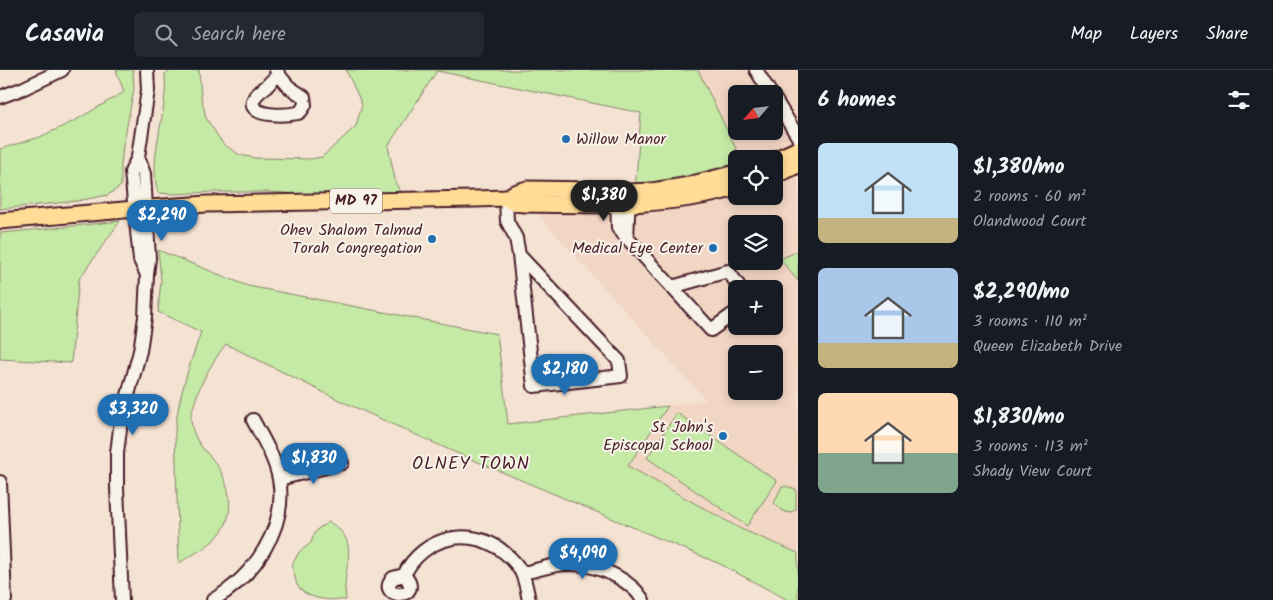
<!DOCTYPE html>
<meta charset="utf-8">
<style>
:root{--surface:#171b24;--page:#242831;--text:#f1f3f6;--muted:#9ea1a6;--line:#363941;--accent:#1f6fb2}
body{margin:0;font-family:Kalam,sans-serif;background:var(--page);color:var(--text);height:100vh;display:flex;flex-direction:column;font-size:19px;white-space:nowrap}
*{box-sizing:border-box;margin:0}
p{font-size:16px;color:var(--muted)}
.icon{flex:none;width:28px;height:28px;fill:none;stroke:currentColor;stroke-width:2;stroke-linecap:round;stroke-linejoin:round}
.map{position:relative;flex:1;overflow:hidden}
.drawer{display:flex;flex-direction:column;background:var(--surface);width:475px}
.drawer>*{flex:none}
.needle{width:32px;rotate:242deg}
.fabs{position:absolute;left:728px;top:15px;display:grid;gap:10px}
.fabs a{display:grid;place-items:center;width:55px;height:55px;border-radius:8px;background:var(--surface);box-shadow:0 2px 8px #0003;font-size:25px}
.price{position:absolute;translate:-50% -42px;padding:0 11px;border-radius:18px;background:var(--accent);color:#fff;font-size:16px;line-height:32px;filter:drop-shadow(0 1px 2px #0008)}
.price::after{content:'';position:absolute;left:50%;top:30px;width:15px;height:11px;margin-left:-8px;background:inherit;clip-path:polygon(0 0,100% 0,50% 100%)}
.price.selected{background:#222;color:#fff}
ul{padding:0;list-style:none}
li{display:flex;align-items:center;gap:15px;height:125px;padding:0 20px}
li span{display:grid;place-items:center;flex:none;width:140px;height:100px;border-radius:8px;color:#555}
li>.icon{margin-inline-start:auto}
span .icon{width:60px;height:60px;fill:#fffc;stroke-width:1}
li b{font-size:21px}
h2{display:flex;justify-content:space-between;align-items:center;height:60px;padding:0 20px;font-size:21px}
header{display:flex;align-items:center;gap:30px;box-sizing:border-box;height:70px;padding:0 25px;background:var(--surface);border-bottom:1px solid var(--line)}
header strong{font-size:24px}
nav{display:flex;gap:28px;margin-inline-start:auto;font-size:18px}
.search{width:350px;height:45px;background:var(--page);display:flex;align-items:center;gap:12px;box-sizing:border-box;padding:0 18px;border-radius:8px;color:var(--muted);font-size:19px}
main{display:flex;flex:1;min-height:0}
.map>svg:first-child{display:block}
.built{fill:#f2d6c4;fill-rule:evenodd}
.green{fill:#c4eaa5;stroke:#878468}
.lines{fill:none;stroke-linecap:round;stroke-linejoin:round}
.minor-casing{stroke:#4a1f2b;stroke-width:16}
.major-casing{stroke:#4a1f2b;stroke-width:19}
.minor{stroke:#f7f3e8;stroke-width:12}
.major{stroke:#ffdd96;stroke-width:15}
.poi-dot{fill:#1f6fb2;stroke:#f7f3e8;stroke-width:2}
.labels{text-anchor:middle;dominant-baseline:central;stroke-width:4;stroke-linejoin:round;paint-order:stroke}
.shield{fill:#f7f3e8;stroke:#7e5f64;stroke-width:1}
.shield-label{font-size:15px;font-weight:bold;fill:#4a1f2b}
.poi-label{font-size:16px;fill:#4a1f2b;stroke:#f7f3e8;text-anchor:end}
.neighbourhood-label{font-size:18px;letter-spacing:1px;fill:#4a1f2b;stroke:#f7f3e8}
</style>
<header>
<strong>Casavia</strong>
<div class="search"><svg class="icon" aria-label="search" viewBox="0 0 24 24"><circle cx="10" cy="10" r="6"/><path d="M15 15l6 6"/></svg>Search here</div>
<nav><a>Map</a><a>Layers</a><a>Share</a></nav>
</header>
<main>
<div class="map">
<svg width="798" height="530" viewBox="0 0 798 530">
<rect width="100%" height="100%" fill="#f4e2d3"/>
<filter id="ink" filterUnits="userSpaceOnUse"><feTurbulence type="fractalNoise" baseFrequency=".02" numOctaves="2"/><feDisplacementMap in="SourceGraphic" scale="10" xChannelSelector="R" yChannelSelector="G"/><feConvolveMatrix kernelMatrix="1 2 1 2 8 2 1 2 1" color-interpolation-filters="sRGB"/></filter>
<g filter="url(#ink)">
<!-- built -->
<path class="built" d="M698 0H798V79L774 89H741ZM736 24H774V61H736Z
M798 95V181L780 189 798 211V483L741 459 628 396 668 336 706 330 533 139 736 118V126H774V106ZM736 154H774V191H736ZM736 219H774V256H736ZM736 284H774V321H736Z"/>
<!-- green -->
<path class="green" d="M116 0H133L134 19 123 76 121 95V116L108 125 77 131 0 139V79L40 67 76 50 124 22Z
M172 0H199L201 26 206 48 223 74 240 85 255 88 310 89 322 87 356 56 362 34 346 0H698L741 89H736V103L635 122 641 43 437 1 388 76 396 114 405 130 268 122H211L175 124 158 123C149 91 163 55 165 23 166 17 165 10 165 4Z
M120 151 79 209 71 293 0 289V163L65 157Z
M158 180 248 216 497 264 508 354 668 336 628 396 741 459 798 483V530H788L720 494 452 381 341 331 226 274C212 292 200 313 194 335 193 340 190 345 191 350 193 369 201 376 213 390 228 409 237 438 222 461 213 475 193 484 179 493L175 361C178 327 190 294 201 262L158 242 161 210Z
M798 181V211L780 189Z
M677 343 777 411 747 456 647 388Z
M785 416 796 419V440L788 443 780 439 774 433 781 418Z
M329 452C360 470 345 491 345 518 345 522 346 526 346 530 327 530 307 530 297 515 295 509 294 501 292 495L299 482 311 473 314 464 319 458Z"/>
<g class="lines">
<defs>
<path id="minor" d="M276 0 279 5C274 8 271 11 267 16 262 20 255 24 253 31 249 48 288 45 298 43L301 41 305 35 304 27 289 17 279 5
M756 0 771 24
M0 27 24 18 62 0
M774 28 798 67
M617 125 618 158 711 260 736 242
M506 128 507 151 516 168 519 185 534 316 621 306 619 291 519 185
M627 168 629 125
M147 205 140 190 131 102 138 87 148 20 147 0
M672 217 728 201 741 219
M279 409 342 393
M0 412 5 530
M522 503C534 501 545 497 557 495 583 491 613 500 633 518 637 521 640 526 643 530
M404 505C423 466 472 455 505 483 511 488 519 496 522 504 526 512 527 522 529 530
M404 505C427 530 374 530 393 508Z
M122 530 117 418V383L121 351 140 281 145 247 147 205 149 188 144 104 138 87
M213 530C253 507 288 458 279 409 275 388 263 369 253 350"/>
<path id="major" d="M774 90 798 79
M774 106 798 95
M506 128 514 133 524 134C595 135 667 138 736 118
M0 151 135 139 207 134 475 129 506 128 514 123 527 119 599 120 629 122 652 121 684 116 736 103"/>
</defs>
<!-- minor casing -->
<use href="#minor" class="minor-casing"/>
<!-- major casing -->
<use href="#major" class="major-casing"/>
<!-- minor -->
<use href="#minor" class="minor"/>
<!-- major -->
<use href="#major" class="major"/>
</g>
</g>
<!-- markers -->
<g class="poi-dot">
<circle cx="566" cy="69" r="5"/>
<circle cx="432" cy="169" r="5"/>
<circle cx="713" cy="178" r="5"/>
<circle cx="723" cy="366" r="5"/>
</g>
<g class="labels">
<!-- shield labels -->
<rect class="shield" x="330" y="118.5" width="52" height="25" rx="4"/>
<g class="shield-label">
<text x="356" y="131">MD 97</text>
</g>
<!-- poi labels -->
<g class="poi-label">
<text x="576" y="69" text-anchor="start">Willow Manor</text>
<text x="422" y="160">Ohev Shalom Talmud<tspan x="422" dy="18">Torah Congregation</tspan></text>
<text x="703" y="178">Medical Eye Center</text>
<text x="713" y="357">St John's<tspan x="713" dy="18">Episcopal School</tspan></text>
</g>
<!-- neighbourhood labels -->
<g class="neighbourhood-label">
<text x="471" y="394">OLNEY TOWN</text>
</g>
</g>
</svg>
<div class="fabs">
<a><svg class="needle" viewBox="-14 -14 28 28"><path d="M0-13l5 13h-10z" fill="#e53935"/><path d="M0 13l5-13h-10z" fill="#9ea1a6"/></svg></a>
<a><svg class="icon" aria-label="locate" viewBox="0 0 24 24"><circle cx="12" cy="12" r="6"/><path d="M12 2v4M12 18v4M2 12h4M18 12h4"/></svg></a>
<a><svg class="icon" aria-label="layers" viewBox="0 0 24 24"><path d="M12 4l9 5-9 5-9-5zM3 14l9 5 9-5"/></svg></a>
<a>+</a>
<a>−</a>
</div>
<b class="price selected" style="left:604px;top:152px">$1,380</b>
<b class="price" style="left:162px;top:172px">$2,290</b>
<b class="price" style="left:565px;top:326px">$2,180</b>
<b class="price" style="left:133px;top:366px">$3,320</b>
<b class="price" style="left:314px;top:415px">$1,830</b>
<b class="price" style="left:583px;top:510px">$4,090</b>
</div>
<section class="drawer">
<h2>6 homes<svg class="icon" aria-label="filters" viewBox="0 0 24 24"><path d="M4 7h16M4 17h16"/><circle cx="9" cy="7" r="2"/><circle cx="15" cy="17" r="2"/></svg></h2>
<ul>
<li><span style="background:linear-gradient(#bfe0f5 75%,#c2b280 0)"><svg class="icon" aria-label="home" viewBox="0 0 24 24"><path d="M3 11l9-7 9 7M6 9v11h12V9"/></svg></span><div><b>$1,380/mo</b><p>2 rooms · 60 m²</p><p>Olandwood Court</p></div></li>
<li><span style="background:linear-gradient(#a9c7e8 75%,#c2b280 0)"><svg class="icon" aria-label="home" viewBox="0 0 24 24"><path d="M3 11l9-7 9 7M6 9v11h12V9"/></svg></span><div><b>$2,290/mo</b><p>3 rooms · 110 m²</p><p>Queen Elizabeth Drive</p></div></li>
<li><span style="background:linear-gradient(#ffd9b3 60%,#7fa58c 0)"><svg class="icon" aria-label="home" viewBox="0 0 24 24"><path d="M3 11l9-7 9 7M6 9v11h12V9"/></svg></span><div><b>$1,830/mo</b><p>3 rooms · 113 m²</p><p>Shady View Court</p></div></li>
</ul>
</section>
</main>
